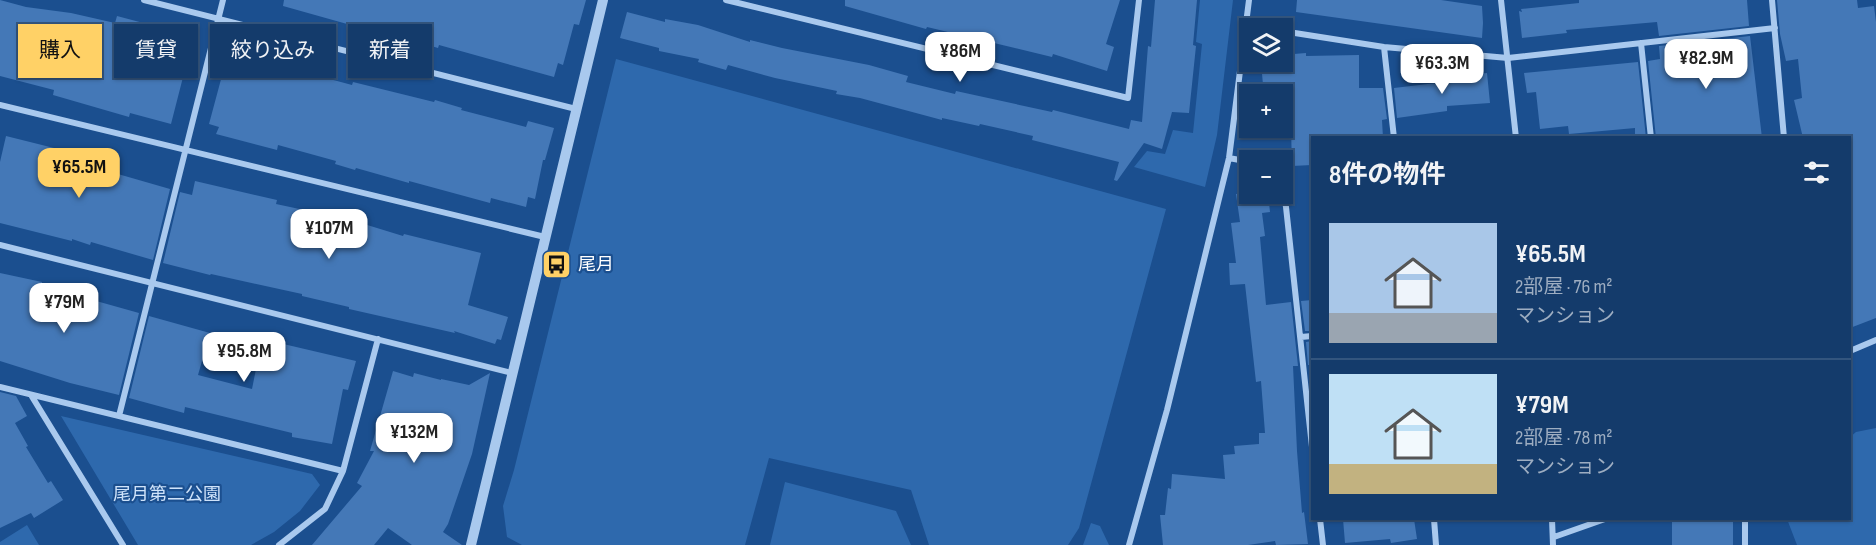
<!DOCTYPE html>
<html lang="ja">
<meta charset="utf-8">
<style>
:root{--surface:#143b6b;--page:#1d4271;--text:#f1f3f6;--muted:#9dadc1;--line:#33557e;--accent:#ffd166}
body{margin:0;font-family:"Sofia Sans Condensed","Noto Sans JP",sans-serif;background:var(--page);color:var(--text);height:100vh;display:flex;flex-direction:column;font-size:22px;white-space:nowrap}
*{box-sizing:border-box;margin:0}
p{font-size:20px;color:var(--muted)}
.icon{flex:none;width:33px;height:33px;fill:none;stroke:currentColor;stroke-width:2;stroke-linecap:round;stroke-linejoin:round}
.map{position:relative;flex:1;overflow:hidden}
.drawer{position:absolute;left:1311px;top:136px;width:540px;height:384px;display:flex;flex-direction:column;background:var(--surface);border-radius:0px;box-shadow:0 2px 4px #0004,0 0 0 2px var(--line)}
.drawer>*{flex:none}
.guide{position:absolute;left:18px;top:24px;width:570px;height:54px;display:flex;gap:12px}
.controls{position:absolute;left:1239px;top:18px;display:grid;gap:12px}
.controls a{display:grid;place-items:center;width:54px;height:54px;border-radius:0px;background:var(--surface);box-shadow:0 2px 4px #0004,0 0 0 2px var(--line);font-size:30px}
.price{position:absolute;translate:-50% -51px;padding:0 14px;border-radius:12px;background:#fff;color:#222;font-size:20px;line-height:39px;filter:drop-shadow(0 2px 3px #0008)}
.price::after{content:'';position:absolute;left:50%;top:36px;width:18px;height:14px;margin-left:-9px;background:inherit;clip-path:polygon(0 0,100% 0,50% 100%)}
.price.current{background:var(--accent);color:#111}
ul{padding:0;list-style:none}
li{display:flex;align-items:center;gap:18px;height:150px;padding:0 18px}
li+li{border-top:2px solid var(--line)}
li span{display:grid;place-items:center;flex:none;width:168px;height:120px;border-radius:0px;color:#555}
li>.icon{margin-inline-start:auto}
span .icon{width:72px;height:72px;fill:#fffc;stroke-width:1}
li b{font-size:26px}
h2{display:flex;justify-content:space-between;align-items:center;height:72px;padding:0 18px;font-size:26px}
.pill{padding:0 21px;border-radius:0px;background:var(--surface);box-shadow:0 2px 4px #0004,0 0 0 2px var(--line);font-size:21px;line-height:54px}
.pill.current{background:var(--accent);color:#111}
.map>svg:first-child{display:block}
.green{fill:#2e69ad}
.building{fill:#4478b7}
.lines{fill:none;stroke-linecap:round;stroke-linejoin:round}
.minor{stroke:#a9c9ee;stroke-width:6}
.tertiary{stroke:#a9c9ee;stroke-width:10}
.labels{text-anchor:middle;dominant-baseline:central;stroke-width:4.5;stroke-linejoin:round;paint-order:stroke}
.poi-label{font-size:18px;fill:#fff;stroke:#1b4f8f;text-anchor:start}
.park-label{font-size:18px;fill:#cfe3fa;stroke:#1b4f8f}
</style>
<div class="map">
<svg width="1876" height="545" viewBox="0 0 1876 545">
<rect width="100%" height="100%" fill="#1b4f8f"/>
<!-- green -->
<path class="green" d="M1200 0H1233L1217 135 1205 187 1134 167 1147 151 1165 154 1173 130 1193 133 1202 44 1196 42Z
M616 59 1166 209 1079 528 1068 545H929L911 490 769 458 745 545H522L507 537 503 506 514 470Z
M61 416 312 474 320 485 300 511 274 532 251 545H138Z
M1876 428V545H1797L1787 519H1850V437L1856 432Z
M785 482 896 511 911 545H770Z
M1091 523 1100 526 1109 545H1083Z
M27 525 39 545H0V542Z"/>
<!-- building -->
<path class="building" d="M0 0 26 7 71 13 115 23 117 16 166 29 164 39 191 46 171 124 130 113 129 117 53 95 54 90 0 76Z
M284 0H586L579 25 574 24 563 65 558 63 554 77 439 45 438 48 397 36 396 40 371 33 372 31 283 6Z
M845 0H1120L1106 44 1114 47 1107 71 1053 54 1052 57 927 27 926 29 845 6Z
M1155 0H1197L1193 45 1196 46 1189 113 1172 112 1162 149 1144 143 1117 181 1114 180 1119 162 1032 140 1033 136 980 124 979 126 942 118V120L860 98 836 94 837 91 775 78 728 65 726 70 698 62 699 59 659 51V48L620 38 627 12 665 22V19L698 25 750 42V40L782 48 869 65 908 76 906 82 955 94 956 91 1052 112 1053 110 1129 129 1131 120 1142 122 1148 46 1151 47Z
M1297 0H1441L1482 6 1483 23 1482 38 1296 12Z
M1579 0H1747L1749 26 1659 36 1657 22 1566 30 1567 33 1522 38 1519 11 1522 12 1521 9 1579 3Z
M1777 0H1857L1858 8 1874 6 1876 22V318L1850 328V138H1803L1794 100 1802 98 1798 59 1786 61 1780 34Z
M1750 36 1762 138H1656L1648 61 1660 59 1659 46Z
M1306 53V56L1359 55V88H1383L1387 119 1382 120 1383 138H1312V165L1292 166 1291 128 1282 129V84L1263 85 1261 62H1282V55Z
M244 56 352 85 353 82 434 102 435 100 462 108 461 110 526 127 528 121 554 128 545 160H543L535 199 528 197 526 207 491 198 490 203 409 181V183L356 168 355 170 335 164 336 161 278 145 277 150 216 134 219 127 209 124 227 57 243 62Z
M1638 62 1646 138H1635V128L1569 134 1568 126 1540 129 1536 92 1527 93 1524 73Z
M1478 71 1477 74 1487 73 1490 103 1447 106V111L1397 118 1394 88 1453 81V78H1456V73Z
M6 136 114 163 111 172 170 189 153 260 91 242 90 245 72 239V241L0 223V162Z
M195 181 277 200 276 204 351 220 403 236 404 234 481 253 468 305 508 317 501 340 497 339 495 344 454 331 455 333 349 309V307L302 296V294L211 274 210 275 163 263 180 192 192 195Z
M1236 194H1268L1270 212 1262 213 1265 236 1260 237 1266 305 1291 302 1298 366H1293L1297 451 1302 513 1304 512 1308 544 1276 545 1275 541 1248 545H1163L1160 515H1165L1168 488 1171 489 1172 474 1225 479 1223 455 1235 454 1234 446 1259 444V433H1265L1261 381 1256 382 1245 284 1230 285 1229 263H1236L1231 223 1240 222Z
M0 273 42 282V285L83 294 82 297 139 313 119 395 70 383 0 361Z
M1312 300V331H1305L1301 301Z
M149 316 210 333 198 375 252 389 262 339 356 361 348 390 343 389 332 444 292 437V433L185 407 184 413 129 398Z
M1312 341V365H1308L1306 342Z
M393 371 413 377 414 373 441 380V379L469 385 490 373 472 454 448 524 443 532 462 545H412L388 528 374 545H312L362 486 357 483 374 451H370Z
M0 392 16 396 27 416 15 423 28 446 26 447 48 483 51 481 63 500 34 518 31 513 0 528Z
M1343 519H1414L1417 539 1391 543 1390 539 1345 543Z
M1672 519H1733V545H1672Z"/>
<g class="lines">
<!-- minor -->
<path class="minor" d="M144 0 576 109
M726 0 1128 98 1139 0
M1501 0 1516 138
M1772 0 1784 138
M1246 25 1267 28
M1282 31 1384 47 1508 58 1775 28
M1641 43 1651 138
M1384 47 1394 138
M0 105 545 237
M1229 158 1250 162
M1282 185 1286 207 1312 447
M0 245 512 373
M1301 337 1312 336
M1850 351 1876 340
M0 387 343 471
M31 395 123 545
M119 416 223 0
M1320 519 1323 545
M1434 519 1436 545
M1552 519 1553 545
M1745 519V545
M1554 537 1605 519
M279 545 325 509 343 471 378 339
M1129 545 1167 410 1229 158 1249 0"/>
<!-- tertiary -->
<path class="tertiary" d="M471 545 603 0"/>
</g>
<!-- icons -->
<defs>
<symbol id="bus-square" viewBox="-11 -11 22 22"><rect x="-9" y="-9" width="18" height="18" rx="4" fill="#ffd166" stroke="#1b4f8f"/><path d="M-5-6H5V4H4V6H2V4H-2V6H-4V4H-5ZM-3.5-4V0h7V-4ZM-3.5 1.2v1.5H-2V1.2ZM2 1.2v1.5H3.5V1.2Z" fill="#111"/></symbol>
</defs>
<g fill-rule="evenodd">
<use href="#bus-square" x="540" y="248" width="33" height="33"/>
</g>
<g class="labels">
<!-- poi labels -->
<g class="poi-label">
<text x="578" y="264">尾月</text>
</g>
<!-- park labels -->
<g class="park-label">
<text x="167" y="494">尾月第二公園</text>
</g>
</g>
</svg>
<div class="controls">
<a><svg class="icon" aria-label="layers" viewBox="0 0 24 24"><path d="M12 4l9 5-9 5-9-5zM3 14l9 5 9-5"/></svg></a>
<a>+</a>
<a>−</a>
</div>
<b class="price" style="left:960px;top:83px">¥86M</b>
<b class="price" style="left:1706px;top:90px">¥82.9M</b>
<b class="price" style="left:1442px;top:95px">¥63.3M</b>
<b class="price current" style="left:79px;top:199px">¥65.5M</b>
<b class="price" style="left:329px;top:260px">¥107M</b>
<b class="price" style="left:64px;top:334px">¥79M</b>
<b class="price" style="left:244px;top:383px">¥95.8M</b>
<b class="price" style="left:414px;top:464px">¥132M</b>
<div class="guide">
<a class="pill current">購入</a>
<a class="pill">賃貸</a>
<a class="pill">絞り込み</a>
<a class="pill">新着</a>
</div>
<section class="drawer">
<h2>8件の物件<svg class="icon" aria-label="filters" viewBox="0 0 24 24"><path d="M4 7h16M4 17h16"/><circle cx="9" cy="7" r="2"/><circle cx="15" cy="17" r="2"/></svg></h2>
<ul>
<li><span style="background:linear-gradient(#a9c7e8 75%,#9aa5b1 0)"><svg class="icon" aria-label="home" viewBox="0 0 24 24"><path d="M3 11l9-7 9 7M6 9v11h12V9"/></svg></span><div><b>¥65.5M</b><p>2部屋 · 76 m²</p><p>マンション</p></div></li>
<li><span style="background:linear-gradient(#bfe0f5 75%,#c2b280 0)"><svg class="icon" aria-label="home" viewBox="0 0 24 24"><path d="M3 11l9-7 9 7M6 9v11h12V9"/></svg></span><div><b>¥79M</b><p>2部屋 · 78 m²</p><p>マンション</p></div></li>
</ul>
</section>
</div>
